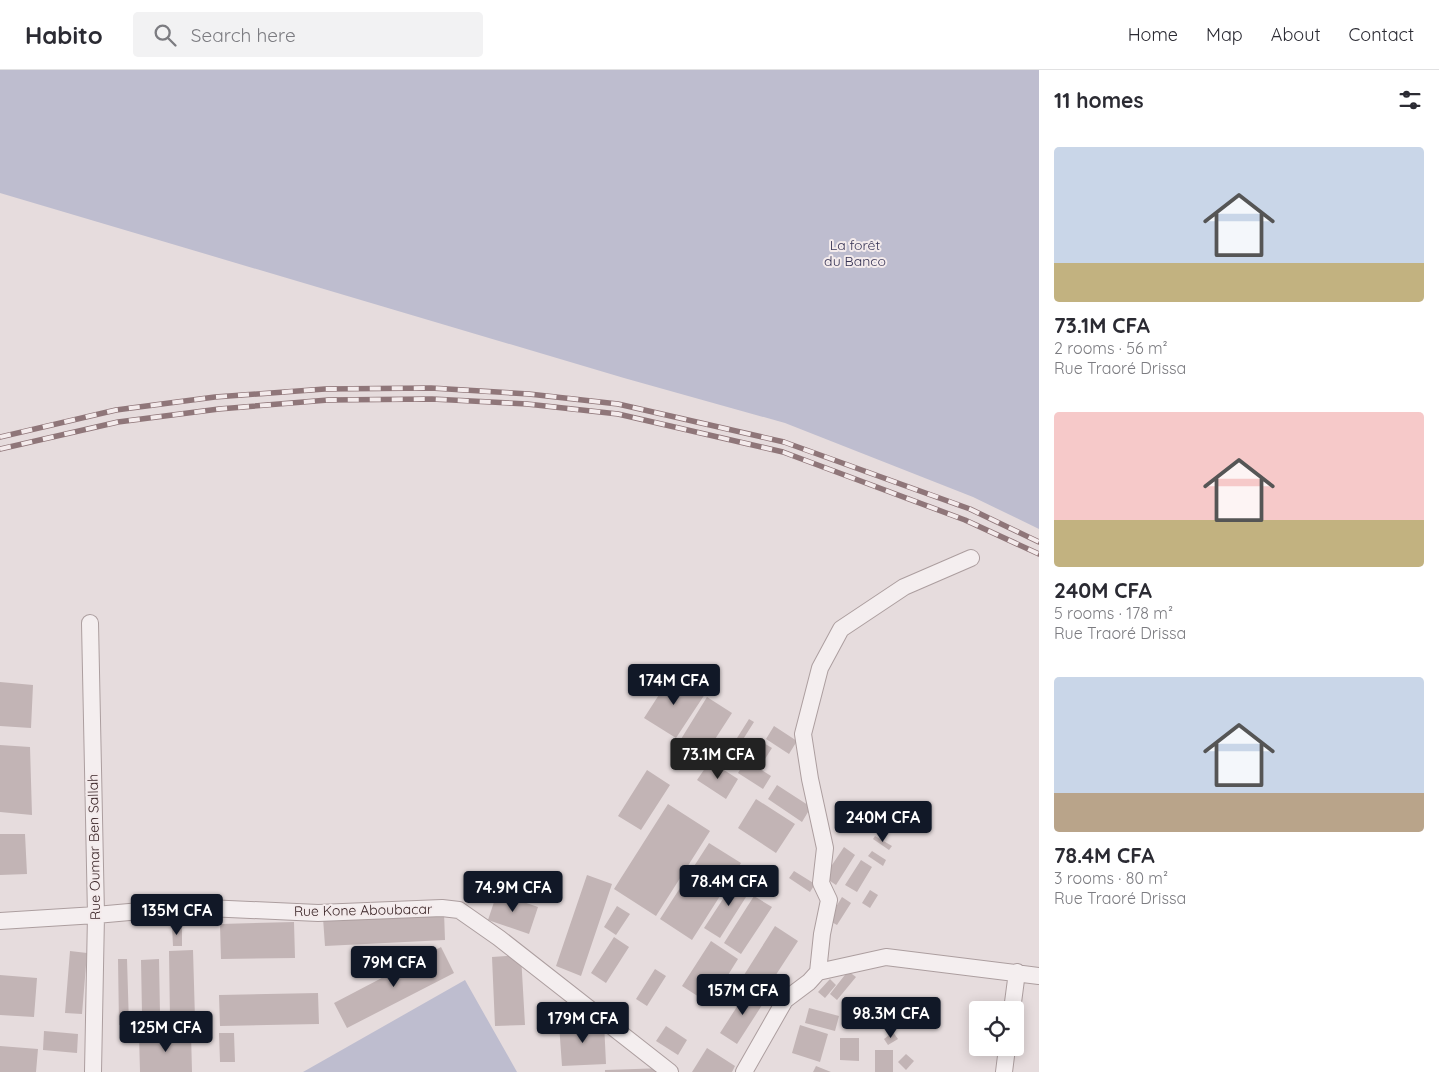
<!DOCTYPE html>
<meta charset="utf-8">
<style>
:root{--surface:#fff;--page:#f2f2f3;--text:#2b2b33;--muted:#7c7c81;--line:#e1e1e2;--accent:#111827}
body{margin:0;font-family:Quicksand,sans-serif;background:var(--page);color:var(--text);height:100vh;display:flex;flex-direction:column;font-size:19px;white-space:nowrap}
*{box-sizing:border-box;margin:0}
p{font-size:16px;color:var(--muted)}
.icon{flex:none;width:28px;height:28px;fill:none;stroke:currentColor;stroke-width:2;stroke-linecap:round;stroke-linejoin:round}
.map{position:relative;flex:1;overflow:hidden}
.drawer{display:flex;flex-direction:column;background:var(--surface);width:400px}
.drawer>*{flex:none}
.tools{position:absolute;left:969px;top:931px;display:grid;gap:10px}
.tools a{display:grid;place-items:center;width:55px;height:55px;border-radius:5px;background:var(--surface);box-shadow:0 2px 12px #0003;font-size:25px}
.price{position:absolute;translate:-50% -42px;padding:0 11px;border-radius:5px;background:var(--accent);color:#fff;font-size:16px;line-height:32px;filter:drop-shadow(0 1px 2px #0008)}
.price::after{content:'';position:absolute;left:50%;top:30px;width:15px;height:11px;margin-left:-8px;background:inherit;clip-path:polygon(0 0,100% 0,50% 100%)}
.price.on{background:#222;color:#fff}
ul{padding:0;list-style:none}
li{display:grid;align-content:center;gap:10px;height:265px;padding:0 15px}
li span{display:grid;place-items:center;height:155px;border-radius:5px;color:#555}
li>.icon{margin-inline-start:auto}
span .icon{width:90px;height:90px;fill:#fffc;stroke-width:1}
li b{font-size:21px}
h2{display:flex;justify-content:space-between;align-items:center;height:60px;padding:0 15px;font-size:21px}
header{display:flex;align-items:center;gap:30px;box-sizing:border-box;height:70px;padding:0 25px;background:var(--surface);border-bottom:1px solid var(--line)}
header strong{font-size:24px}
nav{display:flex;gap:28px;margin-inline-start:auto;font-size:18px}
.search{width:350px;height:45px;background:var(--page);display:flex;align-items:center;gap:12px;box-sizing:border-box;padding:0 18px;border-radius:5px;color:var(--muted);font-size:19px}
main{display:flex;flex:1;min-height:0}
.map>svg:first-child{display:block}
.green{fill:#bebdcf}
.building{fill:#c2b4b5}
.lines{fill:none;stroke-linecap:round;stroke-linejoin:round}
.street-casing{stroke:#ac9e9f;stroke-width:18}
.street{stroke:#f4eeef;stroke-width:16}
.rail-casing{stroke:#8f7679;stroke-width:5.5}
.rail{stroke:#f4ebec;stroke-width:4;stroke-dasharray:11;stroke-linecap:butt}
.labels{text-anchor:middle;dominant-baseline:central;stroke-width:4;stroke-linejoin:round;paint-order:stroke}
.park-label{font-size:14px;fill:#373456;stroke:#f4ebec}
.street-label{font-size:14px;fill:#3b2628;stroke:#f4ebec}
</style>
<header>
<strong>Habito</strong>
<div class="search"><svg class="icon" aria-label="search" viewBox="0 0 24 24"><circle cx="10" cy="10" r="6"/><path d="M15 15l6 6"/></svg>Search here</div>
<nav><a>Home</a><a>Map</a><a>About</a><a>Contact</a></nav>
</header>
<main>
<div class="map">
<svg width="1039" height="1002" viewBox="0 0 1039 1002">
<rect width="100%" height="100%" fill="#e6dcdd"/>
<!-- green -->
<path class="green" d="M0 0H1039V459L973 427 785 353 624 308 0 123Z
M465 910 517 1002H303Z"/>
<!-- building -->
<path class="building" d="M673 603 705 624 676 668 644 648Z
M0 612 33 615 31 658 0 656Z
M707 627 732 643 697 697 673 682Z
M749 649 754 652 725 698 720 695Z
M774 656 797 671 789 684 766 669Z
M762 672 772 678 763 692 753 686Z
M0 675 30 677 32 745 0 742Z
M746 690 771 706 763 719 738 703Z
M710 691 738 709 726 729 697 710Z
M647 700 670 715 641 760 618 746Z
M777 715 811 737 802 752 768 729Z
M756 729 795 754 776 783 738 758Z
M668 734 710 761 656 846 614 819Z
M0 764H25L27 804 0 805Z
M875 766 892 776 889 780 873 769Z
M709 773 741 793 692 870 660 849Z
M844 777 855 785 836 815 824 807Z
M872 781 886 790 883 796 868 786Z
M861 790 872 797 857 822 845 815Z
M794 801 815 814 810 822 789 808Z
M587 805 612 814 581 906 556 896Z
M738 806 753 816 720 868 704 858Z
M870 820 878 825 870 838 862 833Z
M497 823 538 837 529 864 488 850Z
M754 826 772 837 741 884 724 873Z
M842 827 851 833 837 855 828 850Z
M617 836 630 844 616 865 604 857Z
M444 842 445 870 325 876 323 848Z
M294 852 295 888 221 889 220 854Z
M172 856H182V876H173Z
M775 856 798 871 766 920 744 905Z
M614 867 629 877 606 913 591 903Z
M711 871 738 889 710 934 682 916Z
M441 877 454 903 347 958 334 933Z
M193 880 195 949H170L169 881Z
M70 881 87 883 82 944 65 943Z
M521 885 525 955 495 956 492 887Z
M118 889H127L129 955H119Z
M159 889 160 944H142L141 890Z
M655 899 666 906 647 936 636 929Z
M848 901 856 907 837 930 830 924Z
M0 905 37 908 34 947 0 945Z
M830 909 836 915 825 928 818 922Z
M749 918 766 929 737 974 720 963Z
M318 923 319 954 220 956 219 925Z
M852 934 862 939 858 948 848 944Z
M809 938 839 946 835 961 805 953Z
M604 952 606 994 562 996 559 954Z
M800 955 828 964 820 992 792 983Z
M666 956 687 970 678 985 656 971Z
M44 961 78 964 77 983 43 980Z
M893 962 898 969 888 975 884 969Z
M191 963 192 1002H140L139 964Z
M219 963H234L235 992H220Z
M840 968H859V991L840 990Z
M0 976 38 979 36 1002H0Z
M707 978 735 996 732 1002H692Z
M875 980H893V1002H875Z
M906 984 914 991 906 1000 898 992Z
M816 996 831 1002H813Z
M665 998V1002H605V1000Z"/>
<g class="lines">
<defs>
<path id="street" d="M90 553 96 845 93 1002
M0 851 96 845 185 837 318 843 442 838 459 840 499 868 670 1002
M818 902 886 887 1039 906
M1012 940 1017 902
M744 1002 785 930 809 912 818 902 822 864 829 830 821 813 825 778 810 709 803 664 820 598 841 559 904 517 971 488
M1004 1002 1007 978"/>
</defs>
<!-- street casing -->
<use href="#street" class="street-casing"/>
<!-- street -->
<use href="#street" class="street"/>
<defs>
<path id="rail" d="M0 367 116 340 215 327 325 319 431 318 529 324 618 334 784 372 970 439 1039 472
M0 379 118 352 219 339 328 330 432 329 527 334 618 344 783 382 965 450 1039 484"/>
</defs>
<!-- rail casing -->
<use href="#rail" class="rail-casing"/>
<!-- rail -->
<use href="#rail" class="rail"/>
</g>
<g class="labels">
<!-- park labels -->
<g class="park-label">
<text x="855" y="175">La forêt<tspan x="855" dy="16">du Banco</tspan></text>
</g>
<!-- street labels -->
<g class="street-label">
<text transform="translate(94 777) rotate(-91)">Rue Oumar Ben Sallah</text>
<text transform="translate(363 840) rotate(-1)">Rue Kone Aboubacar</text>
</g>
</g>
</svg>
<div class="tools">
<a><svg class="icon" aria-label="locate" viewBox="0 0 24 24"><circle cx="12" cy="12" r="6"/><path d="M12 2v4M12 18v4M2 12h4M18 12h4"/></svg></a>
</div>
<b class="price" style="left:674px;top:636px">174M CFA</b>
<b class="price on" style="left:718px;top:710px">73.1M CFA</b>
<b class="price" style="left:883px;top:773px">240M CFA</b>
<b class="price" style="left:729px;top:837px">78.4M CFA</b>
<b class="price" style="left:513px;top:843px">74.9M CFA</b>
<b class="price" style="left:177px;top:866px">135M CFA</b>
<b class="price" style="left:394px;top:918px">79M CFA</b>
<b class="price" style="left:743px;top:946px">157M CFA</b>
<b class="price" style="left:891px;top:969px">98.3M CFA</b>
<b class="price" style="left:583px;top:974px">179M CFA</b>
<b class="price" style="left:166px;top:983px">125M CFA</b>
</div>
<section class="drawer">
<h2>11 homes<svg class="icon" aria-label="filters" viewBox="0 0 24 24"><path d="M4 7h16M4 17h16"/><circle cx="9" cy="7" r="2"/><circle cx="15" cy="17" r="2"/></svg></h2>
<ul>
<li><span style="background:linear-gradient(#c9d6e8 75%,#c2b280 0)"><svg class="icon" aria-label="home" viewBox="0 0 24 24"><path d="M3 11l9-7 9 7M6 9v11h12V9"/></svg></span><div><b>73.1M CFA</b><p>2 rooms · 56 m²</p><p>Rue Traoré Drissa</p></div></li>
<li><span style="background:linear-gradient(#f6c9c9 70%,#c2b280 0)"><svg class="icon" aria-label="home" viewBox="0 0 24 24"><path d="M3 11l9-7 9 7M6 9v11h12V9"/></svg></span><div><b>240M CFA</b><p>5 rooms · 178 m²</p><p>Rue Traoré Drissa</p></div></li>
<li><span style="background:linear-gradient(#c9d6e8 75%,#b9a48a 0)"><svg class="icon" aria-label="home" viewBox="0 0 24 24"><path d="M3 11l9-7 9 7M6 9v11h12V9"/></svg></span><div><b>78.4M CFA</b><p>3 rooms · 80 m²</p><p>Rue Traoré Drissa</p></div></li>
</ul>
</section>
</main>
